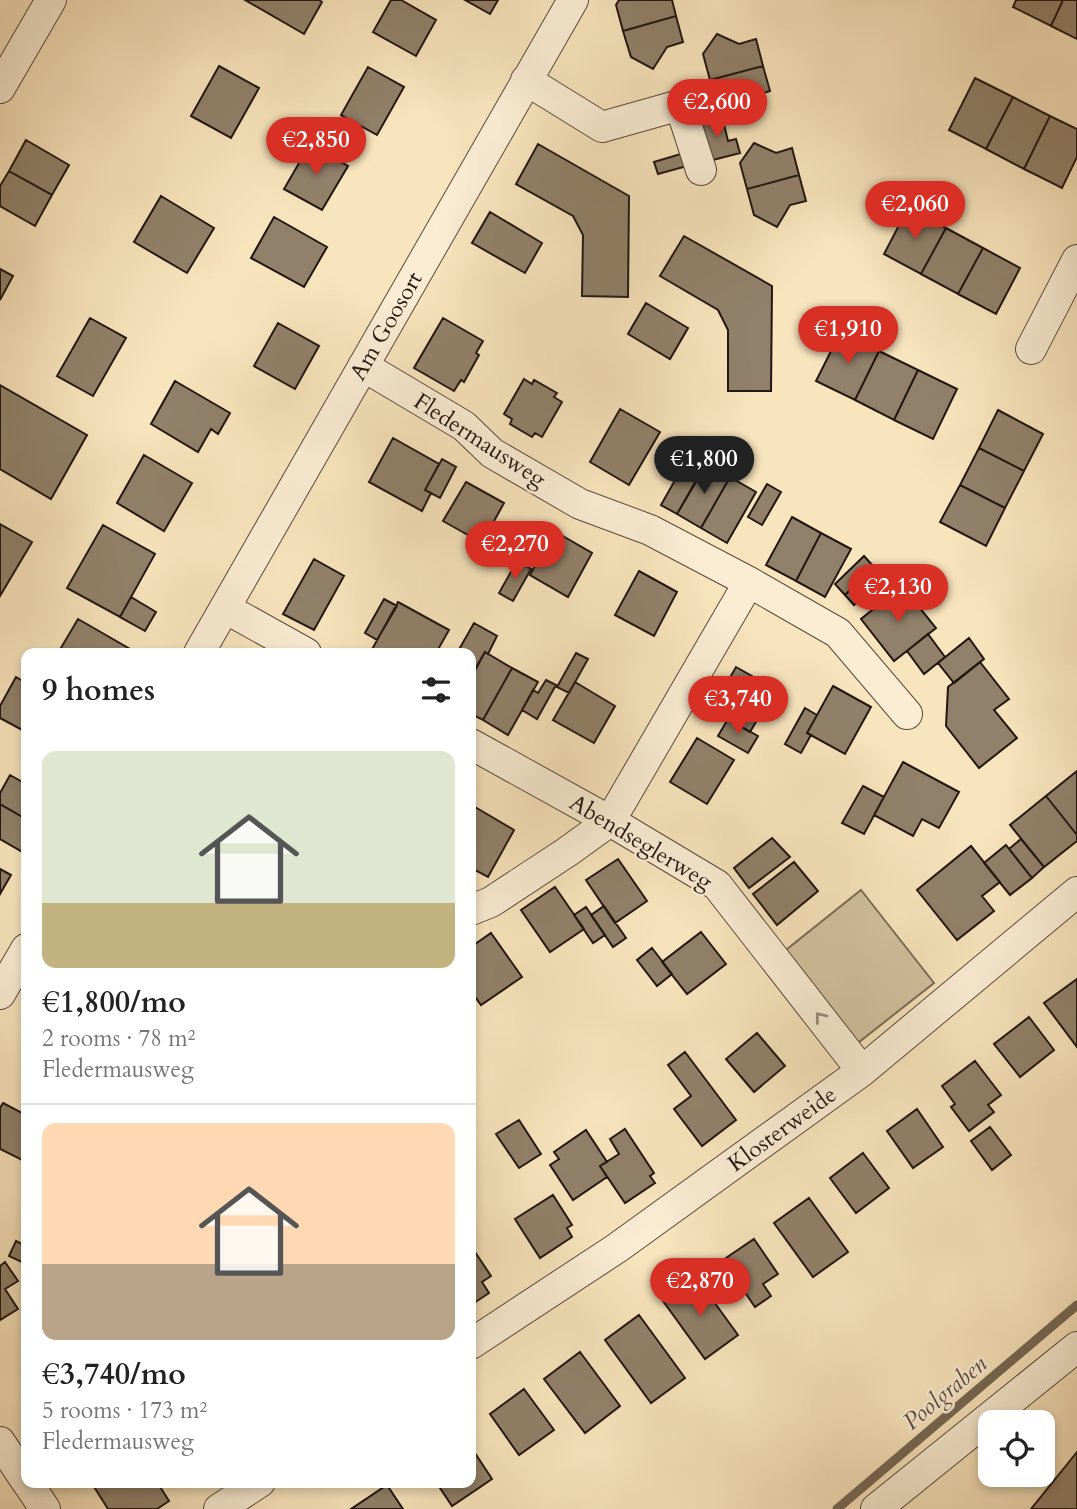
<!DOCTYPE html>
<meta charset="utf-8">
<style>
:root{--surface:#fff;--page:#f2f2f2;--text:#222;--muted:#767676;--line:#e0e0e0;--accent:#d93025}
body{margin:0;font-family:Cardo,serif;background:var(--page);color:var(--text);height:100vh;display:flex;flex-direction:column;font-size:26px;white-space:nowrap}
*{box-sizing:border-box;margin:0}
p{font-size:23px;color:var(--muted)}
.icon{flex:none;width:38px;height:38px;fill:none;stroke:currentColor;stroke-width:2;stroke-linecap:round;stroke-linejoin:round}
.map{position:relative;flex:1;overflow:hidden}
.drawer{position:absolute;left:21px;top:648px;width:455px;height:840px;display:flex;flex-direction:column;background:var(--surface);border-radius:14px;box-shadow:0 4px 10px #0003}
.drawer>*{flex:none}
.controls{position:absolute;left:978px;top:1410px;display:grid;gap:14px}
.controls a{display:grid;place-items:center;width:77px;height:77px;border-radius:14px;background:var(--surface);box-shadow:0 4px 10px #0003;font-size:35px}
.price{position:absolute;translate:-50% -60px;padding:0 16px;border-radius:24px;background:var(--accent);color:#fff;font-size:23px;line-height:46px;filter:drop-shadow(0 2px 4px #0008)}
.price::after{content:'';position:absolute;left:50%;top:42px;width:21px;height:16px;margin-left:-10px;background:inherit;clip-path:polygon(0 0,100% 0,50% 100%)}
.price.current{background:#222;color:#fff}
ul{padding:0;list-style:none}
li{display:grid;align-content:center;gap:14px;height:371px;padding:0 21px}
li+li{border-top:2px solid var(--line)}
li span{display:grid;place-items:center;height:217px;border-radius:14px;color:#555}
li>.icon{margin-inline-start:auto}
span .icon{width:126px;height:126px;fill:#fffc;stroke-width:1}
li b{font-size:30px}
h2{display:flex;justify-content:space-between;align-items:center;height:84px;padding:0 21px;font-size:30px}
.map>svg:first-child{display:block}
.green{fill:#d4c1a0;stroke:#7b6c58;stroke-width:2}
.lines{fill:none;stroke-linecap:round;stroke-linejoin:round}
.stream{stroke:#776855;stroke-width:9}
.building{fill:#91816a;stroke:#221611;stroke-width:2}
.minor-casing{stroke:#584a3c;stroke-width:32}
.minor{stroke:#faedd4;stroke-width:30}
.oneway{stroke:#998c7c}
.labels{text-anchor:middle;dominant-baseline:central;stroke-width:5;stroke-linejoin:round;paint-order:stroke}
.street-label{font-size:23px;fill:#221611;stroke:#faedd4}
.water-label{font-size:24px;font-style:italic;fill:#5a4c3f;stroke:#faedd4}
</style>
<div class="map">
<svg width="1077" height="1509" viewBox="0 0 1077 1509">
<rect width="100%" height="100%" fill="#f8e4bd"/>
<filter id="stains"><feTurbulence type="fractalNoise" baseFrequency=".00286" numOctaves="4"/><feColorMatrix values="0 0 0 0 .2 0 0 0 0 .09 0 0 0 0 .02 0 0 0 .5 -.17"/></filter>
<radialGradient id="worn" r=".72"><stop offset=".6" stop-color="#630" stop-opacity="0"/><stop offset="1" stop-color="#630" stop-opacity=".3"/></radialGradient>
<!-- green -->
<path class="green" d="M861 890 934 983 854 1046 781 954Z"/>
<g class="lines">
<!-- stream -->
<path class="stream" d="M837 1509 1077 1305"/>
</g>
<!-- building -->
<path class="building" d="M245 0H319L322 2 304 34Z
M391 0H401L436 20 416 56 373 32Z
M465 0H498L490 14Z
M619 0H672L676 16 623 31 616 5Z
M1016 0H1063L1051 26 1013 7Z
M1063 0H1077V39L1051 26Z
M676 16 683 42 667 47 653 69 631 57 623 31Z
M717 34 739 44 756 39 763 66 710 80 703 54Z
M219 66 259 88 231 138 191 116Z
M763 66 770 91 754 96 740 118 717 106 710 80Z
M368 67 404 87 377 135 341 115Z
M975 78 1013 97 986 149 949 130Z
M1013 97 1050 116 1024 169 986 149Z
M722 116 728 141 736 139 740 153 709 161 699 122Z
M1050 116 1077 129V157L1062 188 1024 169Z
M26 140 69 165 52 195 9 171Z
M754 143 776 153 792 148 799 175 747 189 740 163Z
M310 144 348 166 322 210 284 189Z
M538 144 629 196 628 297 582 296 583 235 573 216 516 184Z
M684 153 687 166 658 174 654 162Z
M9 171 52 195 35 226 0 206V186Z
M799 175 806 201 790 205 777 227 754 215 747 189Z
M161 196 214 228 187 273 134 242Z
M908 208 946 228 921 274 884 254Z
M490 212 542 243 525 273 472 243Z
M274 217 327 247 304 287 251 258Z
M946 228 983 248 958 294 921 274Z
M684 236 772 286 771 391H728V330L718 310 660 276Z
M983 248 1020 268 996 314 958 294Z
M0 269 13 276 0 300Z
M646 303 688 328 670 359 628 334Z
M90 318 126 338 93 396 57 376Z
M443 318 483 341 476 353 479 355 464 382 461 380 454 391 414 368Z
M278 323 319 346 295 389 254 366Z
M841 331 879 351 855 400 816 381Z
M879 351 918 370 894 420 855 400Z
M918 370 957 389 933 439 894 420Z
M524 379 532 384 534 380 557 393 554 397 562 402 542 437 535 433 532 437 510 424 512 419 504 414Z
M175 381 230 413 218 434 211 429 198 452 151 424Z
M0 385 87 435 51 499 0 469Z
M620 409 660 432 629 485 590 462Z
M998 410 1043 434 1024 471 979 448Z
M393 438 439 464 425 490 431 493 422 511 369 482Z
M979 448 1024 471 1005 508 960 485Z
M144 455 192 483 164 531 117 503Z
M442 459 456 467 440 498 425 490Z
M706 463 730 477 701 528 677 514Z
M679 473 696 482 677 514 661 505Z
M730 477 756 492 727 543 701 528Z
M466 482 504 503 482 543 443 521Z
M767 484 781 492 762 525 748 517Z
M960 485 1005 508 986 546 940 522Z
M792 517 821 533 796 581 766 565Z
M0 524 32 542 0 596Z
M103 525 155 554 120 617 67 588Z
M554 531 592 553 568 597 530 575Z
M821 533 851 549 825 597 796 581Z
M864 556 874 567 845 595 835 584Z
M314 559 344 576 314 630 283 614Z
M517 561 531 569 513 601 499 593Z
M872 569 881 579 854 605 845 595Z
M639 571 677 592 654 636 615 615Z
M902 586 936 628 894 661 861 619Z
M131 597 156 612 145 631 120 617Z
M384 599 397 606 377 640 365 633Z
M398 602 449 630 436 653H370Z
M78 619 137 653H58Z
M474 623 497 636 488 654 485 652 475 669 471 667V653H457Z
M928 634 945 657 924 674 907 651Z
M969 638 984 659 954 683 938 663Z
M485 652 512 668 483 720 471 714V678Z
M576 653 588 659 569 693 557 687Z
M980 662 1009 699 994 710 1017 738 979 768 946 726 948 687Z
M736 667 775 689 750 732 712 709Z
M512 668 538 682 508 735 483 720Z
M16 677 26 683V732L0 718V706Z
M546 680 556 685 537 719 522 710 533 690 538 693Z
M575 682 615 706 594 743 553 720Z
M833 686 871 707 845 754 807 733Z
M805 708 817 715 807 733 811 735 801 753 785 744Z
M728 719 758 736 748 753 718 736Z
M697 738 734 760 707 804 670 782Z
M903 762 959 792 939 828 922 819 913 836 874 815Z
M1077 771V835L1046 796Z
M10 775 26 784V819L0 804V793Z
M863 786 884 797 864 834 842 823Z
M1046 796 1077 835V841L1044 867 1010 825Z
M0 804 26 819V854L0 839Z
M475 807 514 830 488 877 471 868V814Z
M772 838 790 857 749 888 734 868Z
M1021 839 1044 867 1032 878 1009 849Z
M1006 845 1032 878 1010 895 984 863Z
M971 846 1000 882 982 896 994 911 957 940 917 890Z
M618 859 647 901 615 923 586 880Z
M794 862 818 891 777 925 753 894Z
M0 869 11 875 0 894Z
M555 887 584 929 550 952 521 910Z
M604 906 626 938 613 947 591 915Z
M586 907 605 935 593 943 574 915Z
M701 932 726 964 687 994 662 962Z
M491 933 522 977 481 1005 471 991V947Z
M652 948 672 974 657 986 637 960Z
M1077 979V1047L1044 1003Z
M1029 1017 1054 1050 1020 1077 994 1044Z
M757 1033 785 1066 754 1092 726 1059Z
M685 1052 736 1120 702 1146 674 1109 691 1096 668 1065Z
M975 1061 1001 1095 988 1105 994 1112 969 1131 951 1107 955 1104 942 1086Z
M3 1103 26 1115V1162L0 1149V1108Z
M917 1109 943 1147 913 1168 887 1131Z
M519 1120 541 1154 519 1168 496 1134Z
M990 1127 1011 1155 992 1170 971 1141Z
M625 1129 654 1173 650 1176 655 1183 625 1203 600 1166 619 1154 610 1139Z
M586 1130 607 1162 600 1166 607 1177 573 1200 550 1165 559 1159 554 1152Z
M863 1153 889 1188 856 1213 830 1178Z
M553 1195 572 1225 567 1228 572 1237 540 1258 515 1219Z
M809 1198 848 1252 813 1277 774 1223Z
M754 1239 778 1274 763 1284 771 1296 755 1307 723 1260Z
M16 1241 26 1246V1264L9 1256Z
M471 1246 491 1276 482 1282 489 1293 471 1305Z
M5 1262 18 1281 5 1289 18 1309 0 1320V1266Z
M696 1277 738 1335 705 1359 663 1301Z
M639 1315 685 1378 651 1403 605 1340Z
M580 1352 620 1406 585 1433 544 1379Z
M524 1389 554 1430 519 1455 490 1414Z
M471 1447 492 1479 452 1506 436 1482H471Z
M1077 1452V1509H1031Z
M91 1482H157L169 1501 157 1509H108Z
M387 1485 403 1509H351Z"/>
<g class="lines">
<defs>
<path id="minor" d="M526 80 602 127 680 105 701 170
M0 88 51 0
M1031 349 1077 260
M363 366 464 426 492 453 580 504 650 530 749 582 610 821 567 852 491 902 471 910
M749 582 838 633 907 714
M225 608 306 653
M199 653 573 0
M471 744 610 821 717 885 862 1071
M0 994 26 949
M471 1344 617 1248 862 1071 1077 892
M0 1442 26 1481
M27 1482 45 1509
M219 1509 260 1482
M876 1509 1077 1347"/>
</defs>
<!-- minor casing -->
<use href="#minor" class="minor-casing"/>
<!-- minor -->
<use href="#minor" class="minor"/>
</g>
<!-- one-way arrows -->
<defs><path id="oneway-chevron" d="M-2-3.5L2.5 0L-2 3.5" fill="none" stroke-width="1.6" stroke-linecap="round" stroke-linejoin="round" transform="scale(1.75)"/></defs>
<use class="oneway" href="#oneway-chevron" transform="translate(820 1017) rotate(-128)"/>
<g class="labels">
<!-- street labels -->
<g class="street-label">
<text transform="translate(386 326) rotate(-60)">Am Goosort</text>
<text transform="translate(480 440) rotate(33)">Fledermausweg</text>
<text transform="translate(641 842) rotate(31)">Abendseglerweg</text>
<text transform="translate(782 1129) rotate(-36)">Klosterweide</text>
</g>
<!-- water labels -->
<g class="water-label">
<text transform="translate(945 1393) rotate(-40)">Poolgraben</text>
</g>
</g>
<rect width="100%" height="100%" filter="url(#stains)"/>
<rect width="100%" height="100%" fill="url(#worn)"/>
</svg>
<div class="controls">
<a><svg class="icon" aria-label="locate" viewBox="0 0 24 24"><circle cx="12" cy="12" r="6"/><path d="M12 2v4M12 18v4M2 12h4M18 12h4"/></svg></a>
</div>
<b class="price" style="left:717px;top:139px">€2,600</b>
<b class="price" style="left:316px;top:177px">€2,850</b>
<b class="price" style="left:915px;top:241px">€2,060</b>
<b class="price" style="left:848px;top:366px">€1,910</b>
<b class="price current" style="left:704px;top:496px">€1,800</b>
<b class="price" style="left:515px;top:581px">€2,270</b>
<b class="price" style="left:898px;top:624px">€2,130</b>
<b class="price" style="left:738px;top:736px">€3,740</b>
<b class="price" style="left:700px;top:1318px">€2,870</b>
<section class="drawer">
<h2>9 homes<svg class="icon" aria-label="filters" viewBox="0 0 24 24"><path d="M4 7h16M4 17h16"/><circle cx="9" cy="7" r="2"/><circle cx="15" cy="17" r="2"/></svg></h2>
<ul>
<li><span style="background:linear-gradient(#dfe7d0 70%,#c2b280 0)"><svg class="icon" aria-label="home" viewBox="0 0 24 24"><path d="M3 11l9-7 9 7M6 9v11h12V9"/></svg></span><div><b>€1,800/mo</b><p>2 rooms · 78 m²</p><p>Fledermausweg</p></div></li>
<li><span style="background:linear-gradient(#ffd9b3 65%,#b9a48a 0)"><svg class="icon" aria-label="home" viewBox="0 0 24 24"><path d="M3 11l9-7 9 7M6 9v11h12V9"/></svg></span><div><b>€3,740/mo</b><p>5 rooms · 173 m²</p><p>Fledermausweg</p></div></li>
</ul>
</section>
</div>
